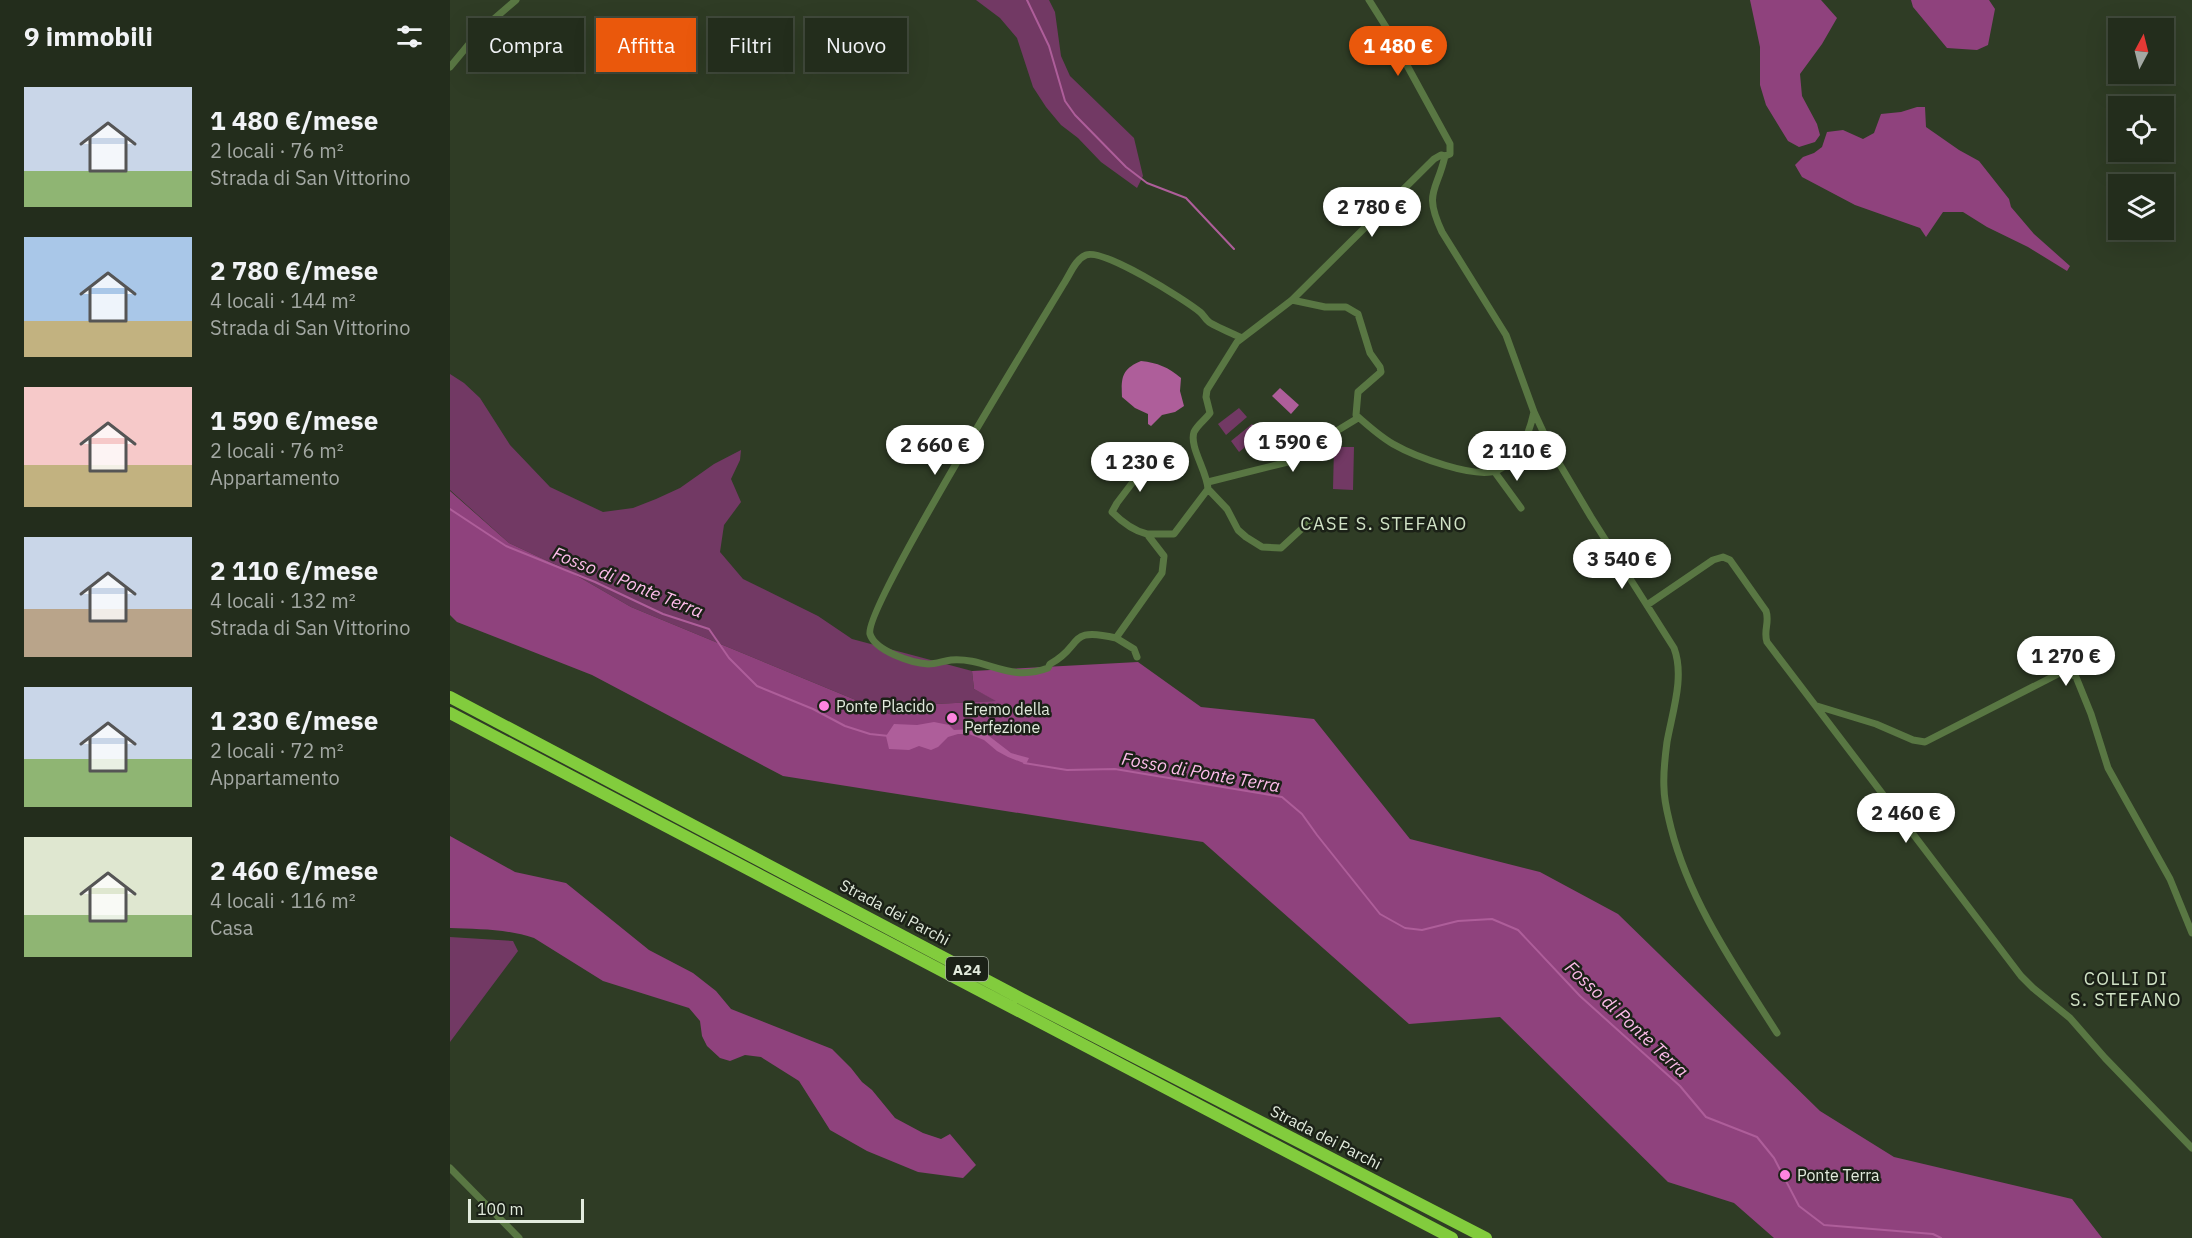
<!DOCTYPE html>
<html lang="it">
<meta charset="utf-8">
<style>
:root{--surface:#232d1c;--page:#2f3929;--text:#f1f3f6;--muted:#a3a8a3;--line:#40493b;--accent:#ea580c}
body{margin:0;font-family:"IBM Plex Sans",sans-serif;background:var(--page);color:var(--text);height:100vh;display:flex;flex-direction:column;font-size:22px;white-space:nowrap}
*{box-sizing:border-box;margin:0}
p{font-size:20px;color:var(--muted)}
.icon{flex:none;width:33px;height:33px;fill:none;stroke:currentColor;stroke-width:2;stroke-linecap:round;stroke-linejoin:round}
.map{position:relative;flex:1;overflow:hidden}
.drawer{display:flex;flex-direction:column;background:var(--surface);width:450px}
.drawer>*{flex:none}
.guide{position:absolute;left:18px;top:18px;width:570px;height:54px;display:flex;gap:12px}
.needle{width:39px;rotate:7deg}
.tools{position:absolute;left:1658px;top:18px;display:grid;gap:12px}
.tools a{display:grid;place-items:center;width:66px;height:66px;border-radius:0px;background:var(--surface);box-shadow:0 6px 24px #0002,0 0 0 2px var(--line);font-size:30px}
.scale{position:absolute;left:18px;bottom:15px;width:116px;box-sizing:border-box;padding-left:6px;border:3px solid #e2ebdd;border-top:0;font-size:16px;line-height:21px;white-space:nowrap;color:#e2ebdd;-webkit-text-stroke:4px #1b2117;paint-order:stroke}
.price{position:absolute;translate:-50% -51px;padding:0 14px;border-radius:21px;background:#fff;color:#222;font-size:20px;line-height:39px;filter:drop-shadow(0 2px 3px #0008)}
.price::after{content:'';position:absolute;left:50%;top:36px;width:18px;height:14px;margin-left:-9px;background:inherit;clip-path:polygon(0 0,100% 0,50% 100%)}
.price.current{background:var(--accent);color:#fff}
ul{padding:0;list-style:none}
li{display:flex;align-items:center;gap:18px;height:150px;padding:0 24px}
li span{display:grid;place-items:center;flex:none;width:168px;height:120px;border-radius:0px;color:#555}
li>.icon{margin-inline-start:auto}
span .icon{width:72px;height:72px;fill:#fffc;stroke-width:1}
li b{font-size:26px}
h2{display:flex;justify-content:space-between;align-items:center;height:72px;padding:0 24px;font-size:26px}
.pill{padding:0 21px;border-radius:0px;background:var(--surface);box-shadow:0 6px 24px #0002,0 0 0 2px var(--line);font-size:21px;line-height:54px}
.pill.current{background:var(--accent);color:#fff}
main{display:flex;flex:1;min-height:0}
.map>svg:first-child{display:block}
.green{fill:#723964}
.forest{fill:#8f427d}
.water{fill:#ae5e9a}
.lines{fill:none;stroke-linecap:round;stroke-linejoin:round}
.stream{stroke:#ae5e9a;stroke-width:2}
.minor{stroke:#597743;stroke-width:7}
.motorway{stroke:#82cc3d;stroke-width:12}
.poi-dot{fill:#fe85e0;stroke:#1b2117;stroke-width:2}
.labels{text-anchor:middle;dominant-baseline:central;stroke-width:5;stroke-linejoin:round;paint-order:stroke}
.shield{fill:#1b2117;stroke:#a6aea2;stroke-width:1.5}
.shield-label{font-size:15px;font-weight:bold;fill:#e2ebdd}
.poi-label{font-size:16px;fill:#e2ebdd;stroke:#1b2117;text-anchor:start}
.street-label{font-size:16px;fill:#e2ebdd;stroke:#1b2117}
.neighbourhood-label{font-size:18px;letter-spacing:1.5px;fill:#d1e3c6;stroke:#1b2117}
.water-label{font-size:18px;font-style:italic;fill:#fdbcea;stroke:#1b2117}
</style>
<main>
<section class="drawer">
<h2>9 immobili<svg class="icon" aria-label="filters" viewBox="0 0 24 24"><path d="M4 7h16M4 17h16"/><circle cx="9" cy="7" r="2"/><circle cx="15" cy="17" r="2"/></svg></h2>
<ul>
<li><span style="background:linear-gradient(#c9d6e8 70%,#8fb573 0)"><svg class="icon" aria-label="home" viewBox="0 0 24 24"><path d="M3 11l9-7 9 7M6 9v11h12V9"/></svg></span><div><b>1 480 €/mese</b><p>2 locali · 76 m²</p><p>Strada di San Vittorino</p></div></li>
<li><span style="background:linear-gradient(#a9c7e8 70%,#c2b280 0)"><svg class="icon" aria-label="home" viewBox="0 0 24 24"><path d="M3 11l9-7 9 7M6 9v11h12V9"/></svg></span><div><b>2 780 €/mese</b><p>4 locali · 144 m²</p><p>Strada di San Vittorino</p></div></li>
<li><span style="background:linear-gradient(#f6c9c9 65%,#c2b280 0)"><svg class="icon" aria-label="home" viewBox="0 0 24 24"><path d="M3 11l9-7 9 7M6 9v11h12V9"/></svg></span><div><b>1 590 €/mese</b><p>2 locali · 76 m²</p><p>Appartamento</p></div></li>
<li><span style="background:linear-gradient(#c9d6e8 60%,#b9a48a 0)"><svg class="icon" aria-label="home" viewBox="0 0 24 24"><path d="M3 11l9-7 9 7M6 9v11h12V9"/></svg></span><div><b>2 110 €/mese</b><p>4 locali · 132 m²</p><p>Strada di San Vittorino</p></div></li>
<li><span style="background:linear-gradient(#c9d6e8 60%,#8fb573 0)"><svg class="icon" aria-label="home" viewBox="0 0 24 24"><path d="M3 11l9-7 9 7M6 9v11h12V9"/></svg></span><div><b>1 230 €/mese</b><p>2 locali · 72 m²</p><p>Appartamento</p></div></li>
<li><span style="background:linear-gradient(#dfe7d0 65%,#8fb573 0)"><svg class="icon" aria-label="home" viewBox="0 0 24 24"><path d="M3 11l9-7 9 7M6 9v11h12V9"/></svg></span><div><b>2 460 €/mese</b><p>4 locali · 116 m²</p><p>Casa</p></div></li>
</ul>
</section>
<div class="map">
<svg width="1742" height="1238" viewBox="0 0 1742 1238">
<rect width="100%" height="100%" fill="#2f3c25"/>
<!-- green -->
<path class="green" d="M526 0H599L605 12 611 56 620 76 684 138 693 176 687 188 651 162 628 138 611 125 596 107 583 87 567 38 550 18Z
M0 374 14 383 30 398 60 445 100 487 153 512 183 508 206 499 230 488 264 464 291 450 290 460 281 479 291 502 274 525 270 552 293 579 368 616 402 639 522 671 524 689 548 701 485 704 442 715 181 607 117 570 59 543 0 490Z
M789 408 797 417 776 435 768 424Z
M802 424 811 434 789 452 781 441Z
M884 447H904L903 490 883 489Z
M0 937 63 941 68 951 0 1042Z"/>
<!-- forest -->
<path class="forest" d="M1300 0H1371L1387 18 1372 44 1350 74 1352 96 1367 124 1370 135 1365 142 1349 147 1338 141 1316 105 1310 85V47Z
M1461 0H1539L1545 9 1538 45 1527 50 1497 48 1463 7Z
M1467 107H1475L1476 127 1509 150 1529 161 1559 199 1561 207 1584 234 1620 266 1617 271 1578 247 1537 227 1513 212H1493L1476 237 1470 228 1405 205 1352 177 1345 165 1353 157 1364 153 1372 147 1377 132 1393 130 1413 139 1424 133 1431 114 1451 112Z
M0 491 59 543 117 570 181 607 442 715 485 704 546 701 524 689 522 671 688 662 751 707 864 719 960 839 1090 872 1168 914 1370 1111 1444 1157 1622 1199 1652 1238H1324L1284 1203 1218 1182 1050 1017 959 1024 753 842 333 776 142 675 7 622 0 615Z
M0 836 65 872 116 883 199 950 243 973 266 991 281 1009 382 1049 401 1068 412 1082 422 1090 445 1118 473 1133 491 1139 500 1134 526 1165 513 1178 468 1172 417 1151 380 1130 349 1081 311 1057 295 1055 280 1061 270 1058 257 1046 252 1036 250 1021 239 1008 153 981 84 938C57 929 28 929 0 928Z"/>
<!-- water -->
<path class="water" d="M691 361C708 363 718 367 731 378L730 391 734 406 725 412 712 415 701 426 698 424V414L685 408 672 397C671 377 672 369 691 361Z
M830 388 849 405 841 414 822 396Z
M484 722 499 725 504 730 524 729 535 733 561 753 579 758 576 764 558 757 547 751 534 740 519 734H508L498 737 488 747 481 750 469 746 459 750 439 749 436 736 444 724 467 725Z"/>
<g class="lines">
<!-- stream -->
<path class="stream" d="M577 0 599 46 615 101 625 115 676 167 697 183 736 198 784 249
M0 509 56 546 145 582 213 614 259 629 279 658 307 686 363 709 395 726 420 734 439 736
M574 763 617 770 665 769 832 797 852 814 867 835 930 914 955 928 972 930 1008 921 1042 919 1068 930 1130 996 1230 1086 1256 1117 1307 1137 1324 1158 1349 1206 1374 1225 1483 1234 1491 1238"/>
<!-- minor -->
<path class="minor" d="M919 0 936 27 1000 144V154L995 156C987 192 973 191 992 232L1056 335 1084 412 1103 453 1141 517 1224 648C1235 677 1222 713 1217 742 1215 757 1213 773 1214 788 1214 802 1218 815 1221 828 1240 903 1286 968 1327 1033
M0 67 29 32 66 0
M842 300 875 307H896L908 314 920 353 930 367 931 372 908 392 906 415C916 424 931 437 943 444 964 456 1026 480 1048 470 1070 460 1079 434 1084 412
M1044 471 1071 508
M758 482 842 461 860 443 880 435 908 418
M758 489 777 509 788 530 796 537 812 547 831 548 859 522
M697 534C684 531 672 522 662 512L667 503 692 470 702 446
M1197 605 1263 560 1273 557 1280 560 1316 611C1320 622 1313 631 1317 642L1571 976 1583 988 1620 1018 1655 1058 1742 1148
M666 638C616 626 634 646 600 664L598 668C558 683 537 657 501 660 493 661 486 664 478 664 462 663 425 651 420 634 413 610 591 322 616 280 621 272 626 259 636 255 653 248 734 299 750 312 753 314 755 319 759 322 764 326 784 334 792 338
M687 657 684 649 666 638 712 573 714 556 697 534H724L758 489C757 471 739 447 744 432 748 424 755 420 760 413L756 397 757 390 787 342 842 300 984 159 991 155 995 156
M1367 706 1426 724 1463 740 1475 742 1610 673 1617 672 1626 677 1641 714 1658 768 1720 879 1742 933
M0 1168 69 1238"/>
<!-- motorway -->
<path class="motorway" d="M0 697 572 999 1036 1238
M0 713 1002 1238"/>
</g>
<!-- markers -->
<g class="poi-dot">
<circle cx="374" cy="706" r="6"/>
<circle cx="502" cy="718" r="6"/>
<circle cx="1335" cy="1175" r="6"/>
</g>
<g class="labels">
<!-- shield labels -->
<rect class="shield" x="496" y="957" width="42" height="24" rx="4.5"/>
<g class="shield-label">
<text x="517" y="969">A24</text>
</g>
<!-- poi labels -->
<g class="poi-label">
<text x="386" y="706">Ponte Placido</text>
<text x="514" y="709">Eremo della<tspan x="514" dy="18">Perfezione</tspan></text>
<text x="1347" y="1175">Ponte Terra</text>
</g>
<!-- street labels -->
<g class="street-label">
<text transform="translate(445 912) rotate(28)">Strada dei Parchi</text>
<text transform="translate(876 1137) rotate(27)">Strada dei Parchi</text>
</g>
<!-- neighbourhood labels -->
<g class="neighbourhood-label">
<text x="934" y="523">CASE S. STEFANO</text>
<text x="1676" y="978">COLLI DI<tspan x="1676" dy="21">S. STEFANO</tspan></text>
</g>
<!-- water labels -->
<g class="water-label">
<text transform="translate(178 582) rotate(22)">Fosso di Ponte Terra</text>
<text transform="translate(751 772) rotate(10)">Fosso di Ponte Terra</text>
<text transform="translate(1177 1019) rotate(43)">Fosso di Ponte Terra</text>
</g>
</g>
</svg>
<div class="tools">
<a><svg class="needle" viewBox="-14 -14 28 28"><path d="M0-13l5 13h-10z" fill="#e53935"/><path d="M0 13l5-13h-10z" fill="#a3a8a3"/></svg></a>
<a><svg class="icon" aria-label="locate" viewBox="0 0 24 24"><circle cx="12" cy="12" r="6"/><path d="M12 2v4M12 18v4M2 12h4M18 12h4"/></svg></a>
<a><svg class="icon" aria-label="layers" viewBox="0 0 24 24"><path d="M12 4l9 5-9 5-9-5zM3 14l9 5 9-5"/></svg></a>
</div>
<div class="scale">100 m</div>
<b class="price current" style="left:948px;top:77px">1 480 €</b>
<b class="price" style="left:922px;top:238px">2 780 €</b>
<b class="price" style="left:843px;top:473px">1 590 €</b>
<b class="price" style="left:485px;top:476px">2 660 €</b>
<b class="price" style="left:1067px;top:482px">2 110 €</b>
<b class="price" style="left:690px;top:493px">1 230 €</b>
<b class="price" style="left:1172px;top:590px">3 540 €</b>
<b class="price" style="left:1616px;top:687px">1 270 €</b>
<b class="price" style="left:1456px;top:844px">2 460 €</b>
<div class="guide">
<a class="pill">Compra</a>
<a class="pill current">Affitta</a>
<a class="pill">Filtri</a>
<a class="pill">Nuovo</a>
</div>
</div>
</main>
